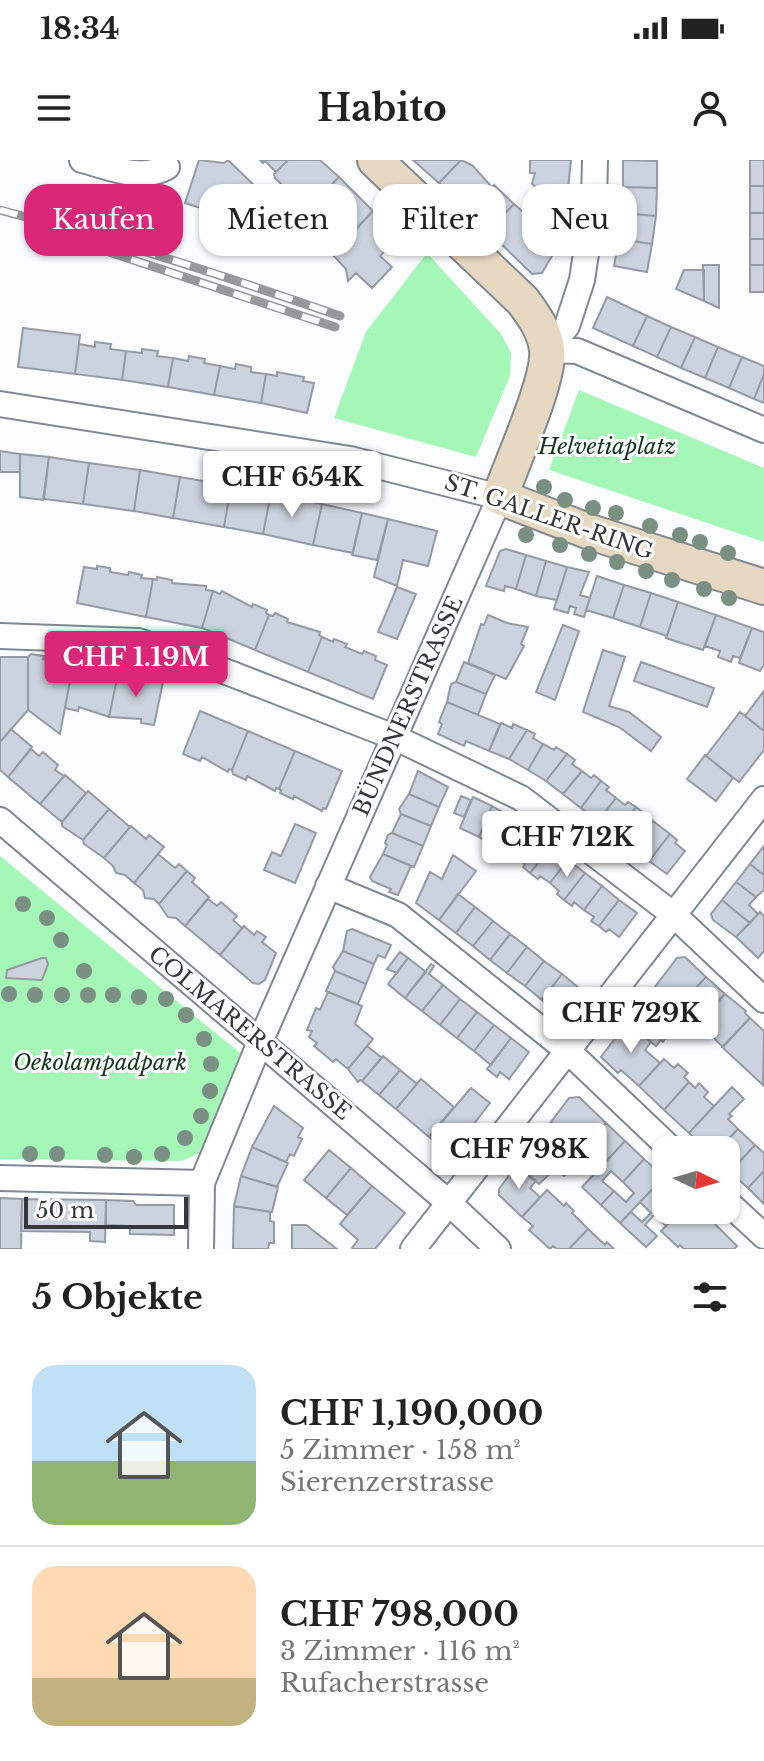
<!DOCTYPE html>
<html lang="de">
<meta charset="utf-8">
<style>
:root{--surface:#fff;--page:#f2f2f2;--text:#222;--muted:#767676;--line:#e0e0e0;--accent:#db2777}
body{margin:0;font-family:"Libre Baskerville",serif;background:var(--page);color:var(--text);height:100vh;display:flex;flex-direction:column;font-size:30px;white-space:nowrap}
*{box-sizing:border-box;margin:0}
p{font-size:26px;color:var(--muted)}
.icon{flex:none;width:44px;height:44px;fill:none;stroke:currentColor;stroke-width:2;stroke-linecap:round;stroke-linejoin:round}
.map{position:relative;height:1089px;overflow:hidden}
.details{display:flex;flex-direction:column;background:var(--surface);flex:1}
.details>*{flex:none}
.banner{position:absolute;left:24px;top:24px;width:716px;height:72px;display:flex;gap:16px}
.needle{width:52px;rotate:95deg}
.controls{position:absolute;left:652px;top:976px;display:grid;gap:16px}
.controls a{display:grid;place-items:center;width:88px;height:88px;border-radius:16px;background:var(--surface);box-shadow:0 2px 6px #0004;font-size:40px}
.scale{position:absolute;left:24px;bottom:20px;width:164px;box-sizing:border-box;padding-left:8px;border:4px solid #35373b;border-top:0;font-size:22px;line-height:28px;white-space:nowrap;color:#35373b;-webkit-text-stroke:6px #fff;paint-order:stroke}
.price{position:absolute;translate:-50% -68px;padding:0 18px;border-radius:8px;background:#fff;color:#222;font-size:26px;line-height:52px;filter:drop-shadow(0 2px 4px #0008)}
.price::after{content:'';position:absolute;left:50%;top:48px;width:24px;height:18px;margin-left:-12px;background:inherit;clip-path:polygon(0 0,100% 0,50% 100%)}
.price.current{background:var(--accent);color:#fff}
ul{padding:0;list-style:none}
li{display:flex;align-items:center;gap:24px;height:200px;padding:0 32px}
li+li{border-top:2px solid var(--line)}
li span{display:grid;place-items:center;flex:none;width:224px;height:160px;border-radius:24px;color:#555}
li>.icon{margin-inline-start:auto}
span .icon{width:96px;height:96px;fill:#fffc;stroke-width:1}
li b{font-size:34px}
h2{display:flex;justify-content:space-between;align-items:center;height:96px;padding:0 32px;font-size:34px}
.pill{padding:0 28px;border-radius:24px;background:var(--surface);box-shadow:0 2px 6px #0004;font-size:28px;line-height:72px}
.pill.current{background:var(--accent);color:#fff}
.status{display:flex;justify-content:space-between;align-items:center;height:56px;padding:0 40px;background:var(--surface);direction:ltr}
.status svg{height:22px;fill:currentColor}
header{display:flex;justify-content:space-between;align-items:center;height:104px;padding:0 32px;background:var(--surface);font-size:36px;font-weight:700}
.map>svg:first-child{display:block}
.green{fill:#a4f7b7}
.building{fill:#cdd3de;stroke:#959aa4;stroke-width:2}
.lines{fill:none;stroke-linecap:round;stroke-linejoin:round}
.street-casing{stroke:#828892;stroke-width:28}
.secondary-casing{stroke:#828892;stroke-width:38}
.street{stroke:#fff;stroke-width:24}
.secondary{stroke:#e7d9c1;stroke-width:34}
.rail-casing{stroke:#96989b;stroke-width:9}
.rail{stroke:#fff;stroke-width:6;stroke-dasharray:18;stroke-linecap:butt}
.tree{fill:#7a9082}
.labels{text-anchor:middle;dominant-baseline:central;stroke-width:6;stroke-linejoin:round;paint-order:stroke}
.park-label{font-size:22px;font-style:italic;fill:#12371d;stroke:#fff}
.street-label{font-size:22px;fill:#35373b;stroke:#fff}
</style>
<div class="status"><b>18:34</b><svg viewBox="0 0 49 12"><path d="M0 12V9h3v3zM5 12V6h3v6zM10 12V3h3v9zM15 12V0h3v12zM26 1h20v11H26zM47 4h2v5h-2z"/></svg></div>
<header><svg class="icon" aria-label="menu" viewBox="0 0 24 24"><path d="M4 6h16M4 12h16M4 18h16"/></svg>Habito<svg class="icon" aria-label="person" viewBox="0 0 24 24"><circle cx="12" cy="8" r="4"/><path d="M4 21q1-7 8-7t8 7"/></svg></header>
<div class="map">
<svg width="764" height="1089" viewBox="0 0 764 1089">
<rect width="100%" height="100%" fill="#fafcfe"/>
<!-- green -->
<path class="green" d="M427 93 501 174 511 193 510 216 476 297 334 258 366 172Z
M579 230 764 308V382L549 310Z
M0 696 240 893 211 970 198 994 182 1001 0 999Z"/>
<!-- building -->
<path class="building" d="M199 0 224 3 228 0 259 30 232 58 185 43Z
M260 0H288L276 12 265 1 263 3Z
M288 0H320L339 17 308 50 275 18 274 14Z
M413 0H461L439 23Z
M461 0 472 5 492 27 469 52 439 23Z
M530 0H571L568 29 537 28 532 24 535 13H530Z
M623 0 657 1V28L623 27Z
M750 0H764V26H750Z
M339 17 373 51 342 84 308 50Z
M494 25 514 44 488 71 469 52Z
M750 26H764V53H750Z
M623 27 657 28 656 56 622 53Z
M550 29H571L567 70 542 113 532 114 488 71 514 44 531 59 535 55 537 38 550 39Z
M373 51 399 76 380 96 392 107 372 128 356 113 348 121 346 109 332 94Z
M622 53 656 56 652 84 619 79Z
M750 53H764V79H750Z
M619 79 652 84 647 112 614 106Z
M750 79H764V105H750Z
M703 105H719V148L704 141Z
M750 105H764V132H750Z
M684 110H704V141L676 129Z
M607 137 647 156 633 186 593 168Z
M647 156 671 167 657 197 633 186Z
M671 167 695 177 681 208 657 197Z
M23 168 80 175 75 214 18 207Z
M695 177 718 187 705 218 681 208Z
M95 182 111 184 110 189 126 191 122 220 75 214 79 184 95 187Z
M718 187 742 197 729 228 705 218Z
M142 189 158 191 157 196 173 198 168 227 122 220 126 191 142 193Z
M189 196 205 199 204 203 220 206 214 235 168 227 173 198 188 201Z
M742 197 764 206V214L754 239 729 228Z
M236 204 251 207V212L266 214 261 243 214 235 220 206 235 209Z
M277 212 304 217 303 221 314 223 307 253 261 243 266 214 277 216Z
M764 214V243L754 239Z
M0 291 20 294V312H0Z
M20 294 49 297 43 340 20 337Z
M49 297 89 303 83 344 44 339Z
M89 303 140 310 134 351 83 344Z
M140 310 180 317 173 358 134 351Z
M180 317 231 326 224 367 173 358Z
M231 326 271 333 263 374 224 367Z
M271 333 322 344 313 385 263 374Z
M322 344 362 353 353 393 313 385Z
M362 353 388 359 377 400 352 395Z
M388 359 437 371 428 406 403 400 397 426 374 417Z
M506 389 526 395 516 429 505 426 504 431 486 426 500 391Z
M526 395 546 401 536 436 516 429Z
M546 401 567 407 557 440 536 436Z
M97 406 110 408V412L128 415 129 412 142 415 141 418 153 419 146 457 77 443 84 407 97 409Z
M567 407 589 412 580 435 590 438 584 457 574 454 576 448 570 446 568 453 554 449Z
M597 416 624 425 613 458 586 450Z
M157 417 172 420V423L206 426V430L213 431 202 468 146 457 153 419 157 420Z
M624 425 651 433 640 467 613 458Z
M397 427 416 434 397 479 378 472Z
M213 431 220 434 222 431 252 447 253 444 267 450 266 453 269 455 255 490 202 468Z
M651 433 678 442 667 476 640 467Z
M678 442 716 455 703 490 666 478Z
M275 453 288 459 287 462 320 472 319 475 322 477 308 512 255 490 269 455 273 456Z
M488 455 507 463 528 467 521 484 524 486 506 519 468 503 481 464 484 465Z
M716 455 752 468 740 498 733 496 731 502 718 497 720 491 705 486Z
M563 465 579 471 555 540 536 532Z
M752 468 764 472V505L760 511 739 503Z
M322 477 333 482 334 479 347 484 345 487 362 494 364 491 376 496 375 500 387 505 373 539 308 512Z
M603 490 625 497 609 546 629 552 661 577 651 591 619 567 583 552Z
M31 494 44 496 43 499 73 505 60 574 28 550V497Z
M0 497H28V550L0 582Z
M464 502 495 515 486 534 456 522Z
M641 502 714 528 707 547 634 521Z
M73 505 118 514 109 557 79 547 78 551 65 548Z
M118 514 163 522 154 565 141 563V559L109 557Z
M456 522 486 534 478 555 447 542 451 524Z
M764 531V571L745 556Z
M447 542 500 564 489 591 466 581 464 586 438 574 442 564 439 562Z
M200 551 248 571 232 610 229 609 228 612 202 597 200 601 183 594Z
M740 552 764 571V590L739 622 706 596Z
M501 563 512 568 513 564 527 570 509 599 489 591Z
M11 569 32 587 8 617 0 610V582Z
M527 570 535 574 533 578 543 584 528 610 509 599Z
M248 571 295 591 279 629 276 628 275 631 247 616 246 620 233 614 232 610Z
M543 584 554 590 556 587 567 594 546 621 528 610Z
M31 589 39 596 43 592 58 605 55 610 64 616 40 644 8 617Z
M295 591 342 611 326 649 323 648 322 651 294 636 293 639 280 633 281 630 279 629Z
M567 594 575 600 572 604 582 611 563 634 546 621Z
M705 595 733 618 716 641 687 619Z
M418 611 448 627 439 647 409 634Z
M582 611 591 618 594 615 601 621 581 648 563 634Z
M65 615 86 633 62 662 40 644Z
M601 621 609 627 606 630 616 638 598 661 581 648Z
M88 631 109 649 83 680 62 666V662Z
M409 634 439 647 431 666 401 654 399 649Z
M461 636 471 640 464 657 454 653Z
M473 637 492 646 479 677 460 668Z
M616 638 625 645 628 642 636 647 615 674 598 661Z
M492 646 516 660 496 687 479 677Z
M636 647 653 661 632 688 615 674Z
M109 649 130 667 104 698 84 684 83 680Z
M401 654 431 666 423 686 392 673Z
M516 660 534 673 515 697 496 687Z
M653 661 670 674 649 701 632 688Z
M295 664 316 673 295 723 264 710 272 692 281 696Z
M131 666 146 679 149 675 164 687 134 723 125 715 116 713 113 706 104 698Z
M392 673 423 686 414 707 383 694 387 685 385 683 388 675Z
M534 673 551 687 530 713 523 707 525 704 515 697Z
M670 674 677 680 675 683 685 691 667 714 649 701Z
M764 686V715L750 704Z
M551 687 568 700 550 723 540 716 538 719 530 713Z
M158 694 175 708 179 704 187 711 159 744 154 739 145 738 143 730 134 723Z
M383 694 411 706 398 735 389 732 391 729 372 721 370 717Z
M453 695 476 711 439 760 416 743 430 712 442 719Z
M568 700 585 713 564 740 557 734 559 731 550 723Z
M750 704 764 715V730L756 737 736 722Z
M187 711 195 718 192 722 209 737 185 766 176 758 168 757 159 744Z
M585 713 602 726 584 750 574 742 572 746 564 740Z
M736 722 756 737 749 745 758 754 750 763 722 740Z
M602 726 619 740 599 766 591 761 594 757 584 750Z
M458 734 475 747 456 773 439 760Z
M208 739 217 746 221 742 237 756 233 760 242 768 220 795 185 766Z
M619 740 637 753 619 777 609 769 606 772 599 766Z
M722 740 750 763 736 777 713 760 711 754Z
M475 747 493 761 473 786 456 773Z
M760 752 764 756V791L758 798 736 777Z
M493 761 510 774 490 800 473 786Z
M244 766 254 775 257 771 266 777 262 782 276 793 265 820 259 824 253 823 220 795Z
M352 769 391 785 385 798 378 795 374 804 343 791 347 771Z
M510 774 527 787 507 813 490 800Z
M527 787 544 801 525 826 507 813Z
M343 791 374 804 366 824 335 811 333 807Z
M400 792 408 798 397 813 387 809Z
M685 797 706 817 684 841 678 835H674L673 837 677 840 668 852 648 836 677 798Z
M42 798H46L48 804 42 820 6 818 7 810Z
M408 798 426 812 405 838 388 824Z
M544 801 562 814 542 840 525 826Z
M431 804 434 806 429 814 443 825 422 851 405 838Z
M335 811 366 824 358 844 326 831Z
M562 814 579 828 560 853 542 840Z
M706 817 725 834 700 861 684 847 687 844 684 841Z
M443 825 460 839 440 865 422 851Z
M328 832 362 846 355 864 373 879 348 909 336 899 333 902 314 886 317 883 309 877 312 871 307 870 316 848 320 850Z
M725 834 746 851 745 853 750 858 723 887 698 863Z
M648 836 677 859 663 882 661 880 656 886 627 863Z
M460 839 477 852 457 878 440 865Z
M477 852 494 865 474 891 457 878Z
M750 858 764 871 763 925 722 887Z
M627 863 651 882 645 890 660 903 639 926 621 910 618 913 601 897Z
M494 865 511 878 491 905 474 891Z
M511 878 529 892 509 919 500 912 497 917 487 909Z
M367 886 382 898 362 921 360 920 358 922 348 909Z
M383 896 400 910 379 935 362 921Z
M664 899 674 908 678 904 688 913 684 917 689 922 664 950 639 926Z
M400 910 417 924 396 949 379 935Z
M421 919 454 947 429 977 396 949Z
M689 922 695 928 699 923 708 932 704 937 714 946 689 973 664 950Z
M732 927 744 939 729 954 732 956 728 959 738 969 718 990H707L689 973Z
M471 928 490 943 450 995 429 977Z
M579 937 606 963 590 979 581 970 573 979 551 962 569 938Z
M274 946 303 968 298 977 302 979 294 996 290 994 286 1002 252 987Z
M551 962 574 980 571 989 559 1004 533 984Z
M606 963 625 981 602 1006 582 988Z
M738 969 755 985 730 1012 726 1008V990H718Z
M625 981 644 999 623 1022 611 1011 602 1021 614 1031 601 1045 582 1027Z
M533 984 569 1011 564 1016 555 1009 539 1024 516 1006Z
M755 985 764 993V1011L748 1028 730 1012Z
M252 987 288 1003 277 1027 241 1016Z
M329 990 351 1008 326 1038 304 1020Z
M644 999 664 1017 620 1063 601 1045 614 1031 626 1042 634 1033 623 1022Z
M516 1006 536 1021 530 1028 540 1037 522 1057 499 1035V1029Z
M351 1008 372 1026 347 1055 326 1038Z
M764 1011V1044L748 1028Z
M241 1016 278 1027 272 1052 234 1046Z
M664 1017 666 1019V1050H681L666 1066 654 1055 645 1065 657 1076 646 1087 620 1063 631 1052 642 1062 651 1053 640 1042Z
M372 1026 405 1053 375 1089H353L352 1088 358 1080 340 1064Z
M547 1030 564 1046 566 1043 574 1051 572 1053 588 1069 569 1089H557L553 1086 550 1089 529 1070 533 1066 522 1057Z
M0 1038 22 1039 21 1089H0Z
M22 1039 106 1040 105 1082 90 1081V1072L21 1071Z
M106 1040 133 1041 136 1045H174V1075L130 1074V1066L106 1065Z
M234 1046 270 1052V1061L274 1062V1083H269L268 1089H233Z
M681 1050H699L705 1054 737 1086 734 1089H684L680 1085 678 1087 661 1071Z
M292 1065H306L337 1089H292Z
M588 1069 605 1085 607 1082 614 1089H569Z"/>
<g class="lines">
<defs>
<path id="street" d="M82 0C110 7 140 22 167 7
M547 190 577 191 764 270
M547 190 567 166 582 120 594 41 595 0
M0 244 350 299 500 337 260 882 202 1023 201 1089
M0 476 138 481 201 502 394 577 521 638 674 755 764 840
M0 660 448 1042 498 1089
M328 726 398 755 568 891 672 990
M0 1018 202 1023
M726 1041 764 1076
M413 1089 764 639"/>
<path id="secondary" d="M375 0 523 141C534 156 545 171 547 190 550 220 511 304 500 337L590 372 764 427"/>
</defs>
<!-- street casing -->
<use href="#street" class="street-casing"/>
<!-- secondary casing -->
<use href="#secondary" class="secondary-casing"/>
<!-- street -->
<use href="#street" class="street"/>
<!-- secondary -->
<use href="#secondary" class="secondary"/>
<defs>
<path id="rail" d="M0 50C115 80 228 117 340 156
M97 88 335 167"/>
</defs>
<!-- rail casing -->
<use href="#rail" class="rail-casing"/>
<!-- rail -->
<use href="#rail" class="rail"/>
</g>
<!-- trees -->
<g class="tree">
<circle cx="544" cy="327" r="8"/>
<circle cx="565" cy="340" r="8"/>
<circle cx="593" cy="348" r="8"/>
<circle cx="616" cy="353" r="8"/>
<circle cx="650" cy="366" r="8"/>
<circle cx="526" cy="375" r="8"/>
<circle cx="680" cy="375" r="8"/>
<circle cx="700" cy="382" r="8"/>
<circle cx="560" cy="385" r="8"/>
<circle cx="728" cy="393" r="8"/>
<circle cx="589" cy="394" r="8"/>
<circle cx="617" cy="402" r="8"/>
<circle cx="646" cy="411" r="8"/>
<circle cx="672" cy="420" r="8"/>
<circle cx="704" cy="429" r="8"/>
<circle cx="729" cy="438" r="8"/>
<circle cx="23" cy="744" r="8"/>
<circle cx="47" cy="758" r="8"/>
<circle cx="61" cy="780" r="8"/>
<circle cx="84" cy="811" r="8"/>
<circle cx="9" cy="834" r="8"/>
<circle cx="35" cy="835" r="8"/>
<circle cx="62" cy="835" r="8"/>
<circle cx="88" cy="835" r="8"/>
<circle cx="113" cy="835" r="8"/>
<circle cx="139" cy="837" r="8"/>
<circle cx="166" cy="839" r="8"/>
<circle cx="186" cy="855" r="8"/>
<circle cx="204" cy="879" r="8"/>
<circle cx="211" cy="904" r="8"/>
<circle cx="210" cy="931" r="8"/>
<circle cx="201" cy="956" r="8"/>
<circle cx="185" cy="978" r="8"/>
<circle cx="30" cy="994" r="8"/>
<circle cx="57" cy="994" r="8"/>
<circle cx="162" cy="994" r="8"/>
<circle cx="105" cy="995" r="8"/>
<circle cx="134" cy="997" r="8"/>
</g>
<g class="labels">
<!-- park labels -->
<g class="park-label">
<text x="607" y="286">Helvetiaplatz</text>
<text x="100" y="902">Oekolampadpark</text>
</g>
<!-- street labels -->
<g class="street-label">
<text transform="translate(549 357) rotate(19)">ST. GALLER-RING</text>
<text transform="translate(408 546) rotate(-66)">BÜNDNERSTRASSE</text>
<text transform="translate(250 873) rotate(40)">COLMARERSTRASSE</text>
</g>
</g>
</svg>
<div class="controls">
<a><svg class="needle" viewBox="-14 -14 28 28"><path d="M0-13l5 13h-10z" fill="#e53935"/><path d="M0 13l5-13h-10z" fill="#767676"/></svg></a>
</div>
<div class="scale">50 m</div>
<b class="price" style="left:292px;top:359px">CHF 654K</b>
<b class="price current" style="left:136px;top:539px">CHF 1.19M</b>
<b class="price" style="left:567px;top:719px">CHF 712K</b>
<b class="price" style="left:631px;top:895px">CHF 729K</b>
<b class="price" style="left:519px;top:1031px">CHF 798K</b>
<div class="banner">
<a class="pill current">Kaufen</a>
<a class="pill">Mieten</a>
<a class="pill">Filter</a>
<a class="pill">Neu</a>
</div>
</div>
<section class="details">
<h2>5 Objekte<svg class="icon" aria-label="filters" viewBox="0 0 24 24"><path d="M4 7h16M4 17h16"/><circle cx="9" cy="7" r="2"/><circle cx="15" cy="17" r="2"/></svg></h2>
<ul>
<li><span style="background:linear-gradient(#bfe0f5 60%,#8fb573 0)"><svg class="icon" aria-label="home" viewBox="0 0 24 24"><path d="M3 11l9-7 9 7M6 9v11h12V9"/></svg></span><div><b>CHF 1,190,000</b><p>5 Zimmer · 158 m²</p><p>Sierenzerstrasse</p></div></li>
<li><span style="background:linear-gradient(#ffd9b3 70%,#c2b280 0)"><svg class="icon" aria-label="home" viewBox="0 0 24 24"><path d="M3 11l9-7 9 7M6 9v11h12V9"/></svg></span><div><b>CHF 798,000</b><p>3 Zimmer · 116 m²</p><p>Rufacherstrasse</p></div></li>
</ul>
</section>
